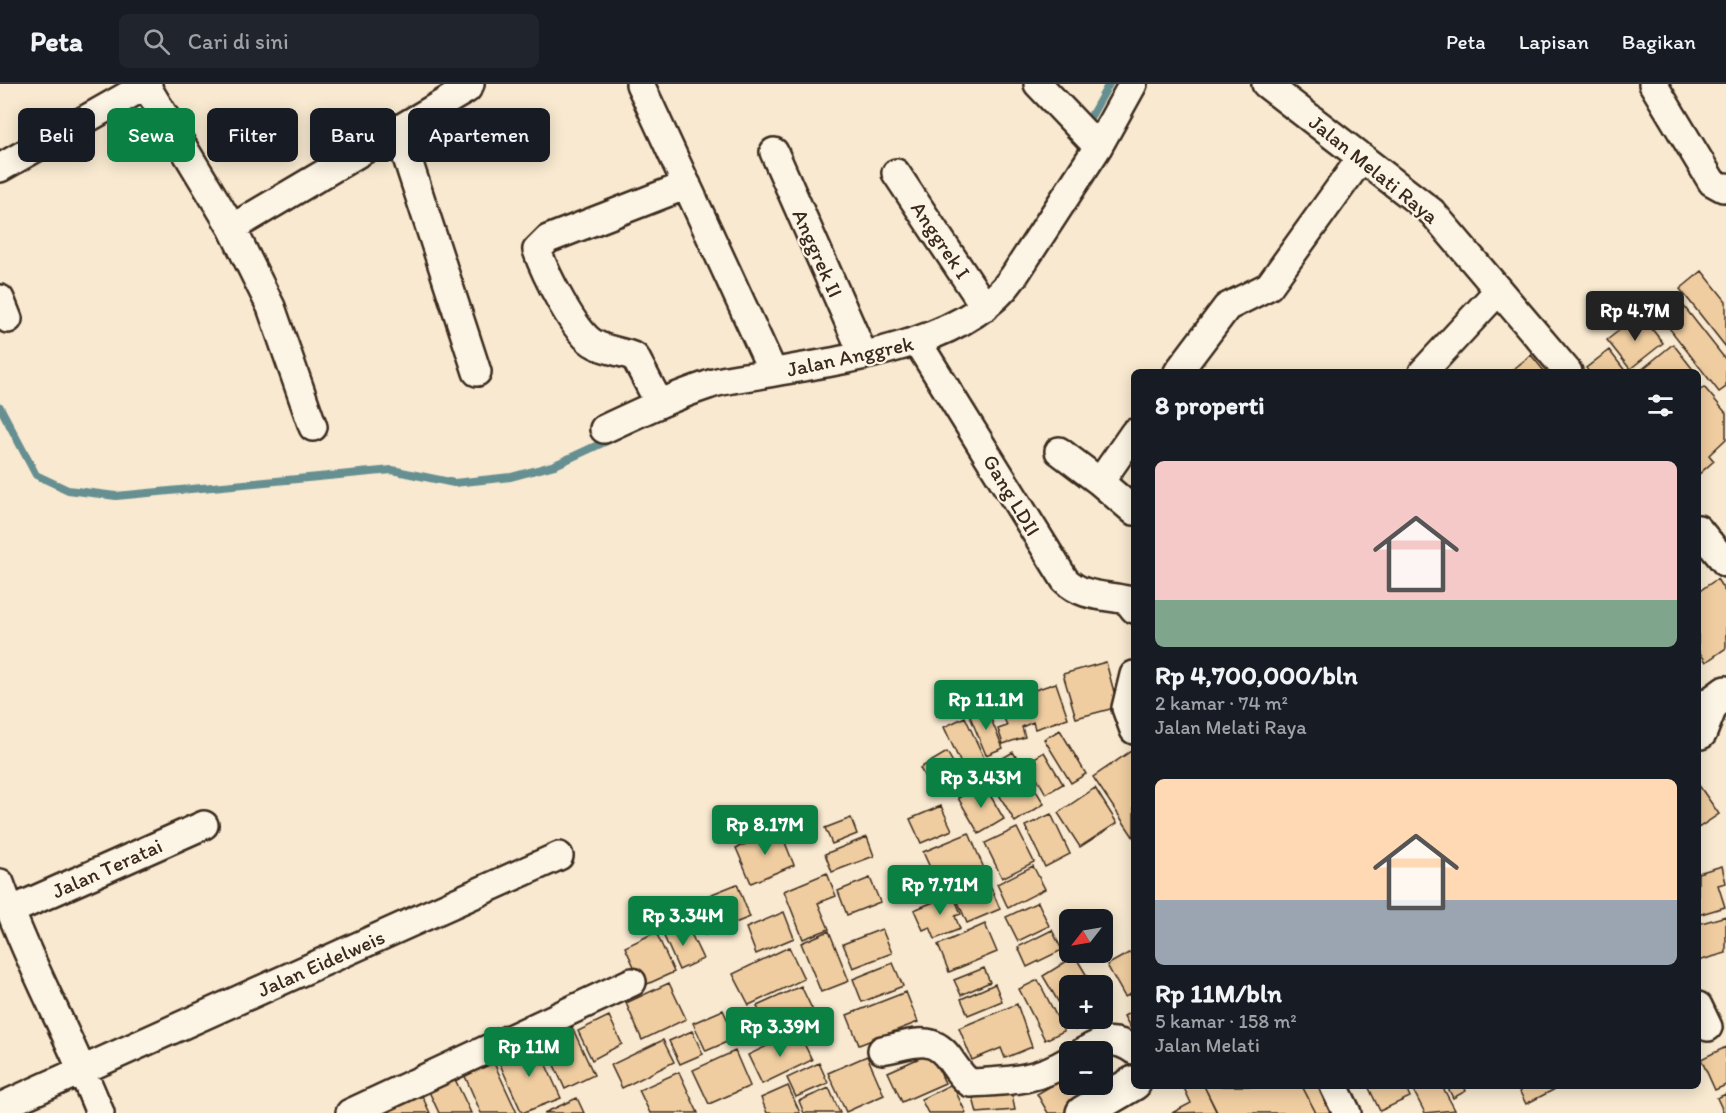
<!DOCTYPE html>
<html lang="id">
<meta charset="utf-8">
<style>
:root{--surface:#171b24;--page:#20242c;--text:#f1f3f6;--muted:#9ea1a6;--line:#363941;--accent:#0b8043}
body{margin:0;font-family:Itim,sans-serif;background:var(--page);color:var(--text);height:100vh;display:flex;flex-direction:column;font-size:22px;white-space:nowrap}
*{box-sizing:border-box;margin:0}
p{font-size:20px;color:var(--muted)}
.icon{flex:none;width:33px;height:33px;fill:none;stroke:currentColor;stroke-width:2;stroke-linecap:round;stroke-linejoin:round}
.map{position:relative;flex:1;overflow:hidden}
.details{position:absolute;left:1131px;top:285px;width:570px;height:720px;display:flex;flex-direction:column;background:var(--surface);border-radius:9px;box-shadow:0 3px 15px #0003}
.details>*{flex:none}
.banner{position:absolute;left:18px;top:24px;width:570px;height:54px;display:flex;gap:12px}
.needle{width:39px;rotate:239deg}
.controls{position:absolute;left:1059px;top:825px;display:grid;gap:12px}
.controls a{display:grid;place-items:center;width:54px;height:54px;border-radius:9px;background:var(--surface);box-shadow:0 3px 15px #0003;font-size:30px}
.price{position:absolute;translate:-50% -51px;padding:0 14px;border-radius:6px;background:var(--accent);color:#fff;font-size:20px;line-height:39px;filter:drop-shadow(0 2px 3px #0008)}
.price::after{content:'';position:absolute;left:50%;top:36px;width:18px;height:14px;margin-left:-9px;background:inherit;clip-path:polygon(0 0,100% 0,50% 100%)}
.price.active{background:#222;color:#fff}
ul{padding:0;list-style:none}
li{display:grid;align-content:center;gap:12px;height:318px;padding:0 24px}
li span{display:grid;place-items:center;height:186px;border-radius:9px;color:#555}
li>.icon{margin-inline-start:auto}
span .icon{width:108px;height:108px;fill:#fffc;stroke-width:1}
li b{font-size:26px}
h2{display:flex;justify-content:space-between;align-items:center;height:72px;padding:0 24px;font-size:26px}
.tag{padding:0 21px;border-radius:9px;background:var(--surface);box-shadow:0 3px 15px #0003;font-size:21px;line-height:54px}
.tag.active{background:var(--accent);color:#fff}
header{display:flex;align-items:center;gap:36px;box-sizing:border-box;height:84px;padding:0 30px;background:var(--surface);border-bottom:2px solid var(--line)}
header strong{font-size:28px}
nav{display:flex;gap:33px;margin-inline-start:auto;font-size:21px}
.search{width:420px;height:54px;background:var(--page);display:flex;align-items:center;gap:15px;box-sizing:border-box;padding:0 21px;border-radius:9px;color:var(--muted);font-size:22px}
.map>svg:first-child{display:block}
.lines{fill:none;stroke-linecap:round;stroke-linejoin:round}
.stream{stroke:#668f91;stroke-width:8}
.building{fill:#efcda0;stroke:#3b2a1e;stroke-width:1.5}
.minor-casing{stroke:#3b2a1e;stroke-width:32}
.major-casing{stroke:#3b2a1e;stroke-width:38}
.minor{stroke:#fcf5e5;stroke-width:27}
.major{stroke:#fcf5e5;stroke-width:33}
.labels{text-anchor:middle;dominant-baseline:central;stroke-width:4.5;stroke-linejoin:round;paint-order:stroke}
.street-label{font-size:21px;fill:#3b2a1e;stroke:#fcf5e5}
</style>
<header>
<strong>Peta</strong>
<div class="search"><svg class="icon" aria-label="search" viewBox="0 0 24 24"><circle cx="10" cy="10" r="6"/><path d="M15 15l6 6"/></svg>Cari di sini</div>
<nav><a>Peta</a><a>Lapisan</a><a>Bagikan</a></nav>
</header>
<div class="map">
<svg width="1726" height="1029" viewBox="0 0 1726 1029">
<rect width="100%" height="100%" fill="#f8e9d0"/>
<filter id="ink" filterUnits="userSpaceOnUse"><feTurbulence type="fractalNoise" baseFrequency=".0167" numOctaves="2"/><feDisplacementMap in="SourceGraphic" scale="12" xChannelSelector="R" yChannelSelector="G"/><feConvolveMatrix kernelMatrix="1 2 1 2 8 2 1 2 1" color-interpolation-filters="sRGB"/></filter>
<g filter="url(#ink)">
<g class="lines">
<!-- stream -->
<path class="stream" d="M1086 41 1109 0
M0 323 36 391 68 406 116 412 392 386 454 399 511 393 555 381 611 355"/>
</g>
<!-- building -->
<path class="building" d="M1702 187 1726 217V263L1680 205Z
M1675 211 1726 276V303L1719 308 1655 226Z
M1640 230 1663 259 1630 285 1607 256Z
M1673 260 1695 288H1639Z
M1609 266 1626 288H1589L1586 284Z
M1531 271 1545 288H1510Z
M1704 303 1726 329V355L1709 371 1714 377 1698 391V308Z
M1717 495 1726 509V564L1706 578 1698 566V508Z
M1106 578 1118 623 1076 634 1063 590Z
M1056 599 1068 634 1035 645 1033 638 1022 643 1025 653 1003 660 998 645 1007 642 1002 628 1027 620 1023 610Z
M986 623 1003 664 986 671 969 630Z
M965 633 984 674 963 684 944 643Z
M1060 646 1086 690 1071 699 1044 655Z
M1134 665V754L1093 693Z
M947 668 963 696 935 712 920 684Z
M1013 668 1044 720 1015 738 984 685Z
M1044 668 1063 700 1046 710 1028 678Z
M983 699 1004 735 979 750 958 714Z
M1698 700 1719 730 1698 744Z
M1095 704 1117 739 1080 763 1058 729Z
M941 722 952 746 921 759 910 735Z
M1051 730 1070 770 1045 783 1025 742Z
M851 734 857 750 832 760 825 744Z
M1017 744 1034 778 1002 794 985 759Z
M780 746 794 781 751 799 736 764Z
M969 749 986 789 941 808 923 768Z
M867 753 874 772 832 788 825 770Z
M1033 782 1045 805 1008 824 997 800Z
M1722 782 1726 799 1718 801 1725 823 1698 831V789Z
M827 789 836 812 818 819 829 845 803 855 784 807Z
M870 794 880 818 847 831 838 807Z
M989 799 1000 825 967 839 956 813Z
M737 800 750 833 705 851 692 818Z
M953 810 961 830 955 832 960 845 935 855 930 843 923 846 914 826Z
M1038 818 1049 842 1018 857 1006 833Z
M784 828 794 854 756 870 746 844Z
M1726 832V869L1698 877V840Z
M686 839 703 875 679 886 663 850Z
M985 840 997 868 949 888 938 861Z
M882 845 892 869 853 884 843 860Z
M1052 846 1062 866 1027 883 1018 863Z
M829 847 849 897 821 908 801 859Z
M656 848 674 888 643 902 625 863Z
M789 863 804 895 749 921 733 890Z
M1134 866V908L1125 913 1107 881Z
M1075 872 1093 902H1070V934H1093L1075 946 1043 892Z
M893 879 903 902 862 918 853 895Z
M984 884 990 898 961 911 954 896Z
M1038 896 1064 947 1045 956 1019 905Z
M669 899 686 935 642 956 626 919Z
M995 900 1002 917 968 931 961 915Z
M801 902 815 931 770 952 757 922Z
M906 908 918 938 859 961 847 931Z
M1017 920 1032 963 1005 974 1001 964 972 976 959 944Z
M723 926 736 954 706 967 693 939Z
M1134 926V950L1124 932Z
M609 932 622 960 592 976 578 947Z
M572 943 594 991 565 1005 543 957Z
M692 947 703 970 680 980 669 957Z
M798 947 812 976 762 1000 748 971Z
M663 956 674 978 622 1004 611 981Z
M536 959 561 1014 522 1029 498 976Z
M1726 963V1001L1715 1006 1701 975Z
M735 967 750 1002 709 1020 693 986Z
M931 969 945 999 902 1018 888 988Z
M867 972 884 1011 846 1028 828 989Z
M493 977 517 1029H481L464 990Z
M819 979 828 999 796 1013 787 994Z
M1102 985 1112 1002 1064 1029H1048L1037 1010 1070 991V1000H1102Z
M679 988 698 1029H650L639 1006Z
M452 989 471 1029H439L426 1001Z
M952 1000 966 1029H928L921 1015Z
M417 1001 430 1029H390L384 1016Z
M1010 1001 1015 1026 977 1029 972 1010Z
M788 1002 800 1029H767L761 1014Z
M1183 1002H1204L1217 1028 1172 1029 1191 1019Z
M1204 1002H1302L1316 1029H1217Z
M1302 1002H1326L1337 1025 1329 1029H1316Z
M1368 1002H1405L1410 1013 1380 1027Z
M1411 1002H1442L1455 1026 1425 1029Z
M1447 1002H1464L1466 1007 1453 1014Z
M1517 1002H1561L1526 1020Z
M829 1004 840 1029H804L799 1017Z
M1726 1010V1029H1724L1717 1014Z
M577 1014 584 1029H544Z"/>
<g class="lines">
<defs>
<path id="minor" d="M145 0 232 144 271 223 313 343
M640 0 773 288
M1038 0 1098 63
M1266 0 1432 128 1568 288
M1653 0 1712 98 1723 104 1726 103
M398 46 477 288
M774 68 863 270
M0 84 148 0
M896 89 985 223
M232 144 467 5 470 0
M0 215 8 235
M918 259 1065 496C1082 513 1104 511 1127 516L1134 525
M1178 288 1227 223 1269 202 1362 73
M1423 288 1498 207
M659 319 635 273C622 267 607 267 595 260 575 251 544 187 537 166L548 155 687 101
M604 345C638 329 672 313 708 301 724 295 741 294 758 291 837 276 965 264 1014 192L1098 63 1133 0
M1134 349 1100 398 1134 427
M1059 367 1100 398
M1698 445 1726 479
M1134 591 1126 624 1134 646
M0 799C28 878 69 951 100 1029
M10 827 204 741
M1698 922 1708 943
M882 966C912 961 932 948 951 977 957 985 961 993 970 999 1009 997 1036 997 1070 976
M1083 968C1102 956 1115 953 1134 966
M1334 1002 1347 1029
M0 1023 559 772
M350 1029 632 898"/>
<path id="major" d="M1700 648 1711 620 1726 609
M1083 1029 1134 999"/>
</defs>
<!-- minor casing -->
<use href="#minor" class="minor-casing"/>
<!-- major casing -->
<use href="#major" class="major-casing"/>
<!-- minor -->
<use href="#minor" class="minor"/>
<!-- major -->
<use href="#major" class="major"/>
</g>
</g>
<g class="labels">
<!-- street labels -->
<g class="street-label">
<text transform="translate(1374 85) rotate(39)">Jalan Melati Raya</text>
<text transform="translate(941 156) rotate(56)">Anggrek I</text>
<text transform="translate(818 169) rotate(66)">Anggrek II</text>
<text transform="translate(850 272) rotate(-12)">Jalan Anggrek</text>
<text transform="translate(1012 411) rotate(59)">Gang LDII</text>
<text transform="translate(107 784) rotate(-24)">Jalan Teratai</text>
<text transform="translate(321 879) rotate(-24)">Jalan Eidelweis</text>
</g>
</g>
</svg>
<div class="controls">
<a><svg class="needle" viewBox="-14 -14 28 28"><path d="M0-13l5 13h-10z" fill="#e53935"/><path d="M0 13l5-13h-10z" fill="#9ea1a6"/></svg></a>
<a>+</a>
<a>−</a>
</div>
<b class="price active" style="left:1635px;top:258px">Rp 4.7M</b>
<b class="price" style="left:986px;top:647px">Rp 11.1M</b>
<b class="price" style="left:981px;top:725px">Rp 3.43M</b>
<b class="price" style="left:765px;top:772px">Rp 8.17M</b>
<b class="price" style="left:940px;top:832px">Rp 7.71M</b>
<b class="price" style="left:683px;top:863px">Rp 3.34M</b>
<b class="price" style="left:780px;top:974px">Rp 3.39M</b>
<b class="price" style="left:529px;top:994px">Rp 11M</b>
<div class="banner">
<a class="tag">Beli</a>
<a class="tag active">Sewa</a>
<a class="tag">Filter</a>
<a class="tag">Baru</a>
<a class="tag">Apartemen</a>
</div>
<section class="details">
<h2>8 properti<svg class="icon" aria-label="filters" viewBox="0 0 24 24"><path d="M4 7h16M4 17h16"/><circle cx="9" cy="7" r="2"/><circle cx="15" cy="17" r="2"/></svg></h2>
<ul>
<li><span style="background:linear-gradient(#f6c9c9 75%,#7fa58c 0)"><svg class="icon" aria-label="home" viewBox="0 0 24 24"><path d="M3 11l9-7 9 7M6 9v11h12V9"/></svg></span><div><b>Rp 4,700,000/bln</b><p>2 kamar · 74 m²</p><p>Jalan Melati Raya</p></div></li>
<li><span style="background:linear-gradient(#ffd9b3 65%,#9aa5b1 0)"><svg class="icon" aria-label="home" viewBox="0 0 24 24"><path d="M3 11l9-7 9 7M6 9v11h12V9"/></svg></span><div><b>Rp 11M/bln</b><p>5 kamar · 158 m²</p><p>Jalan Melati</p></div></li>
</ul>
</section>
</div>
